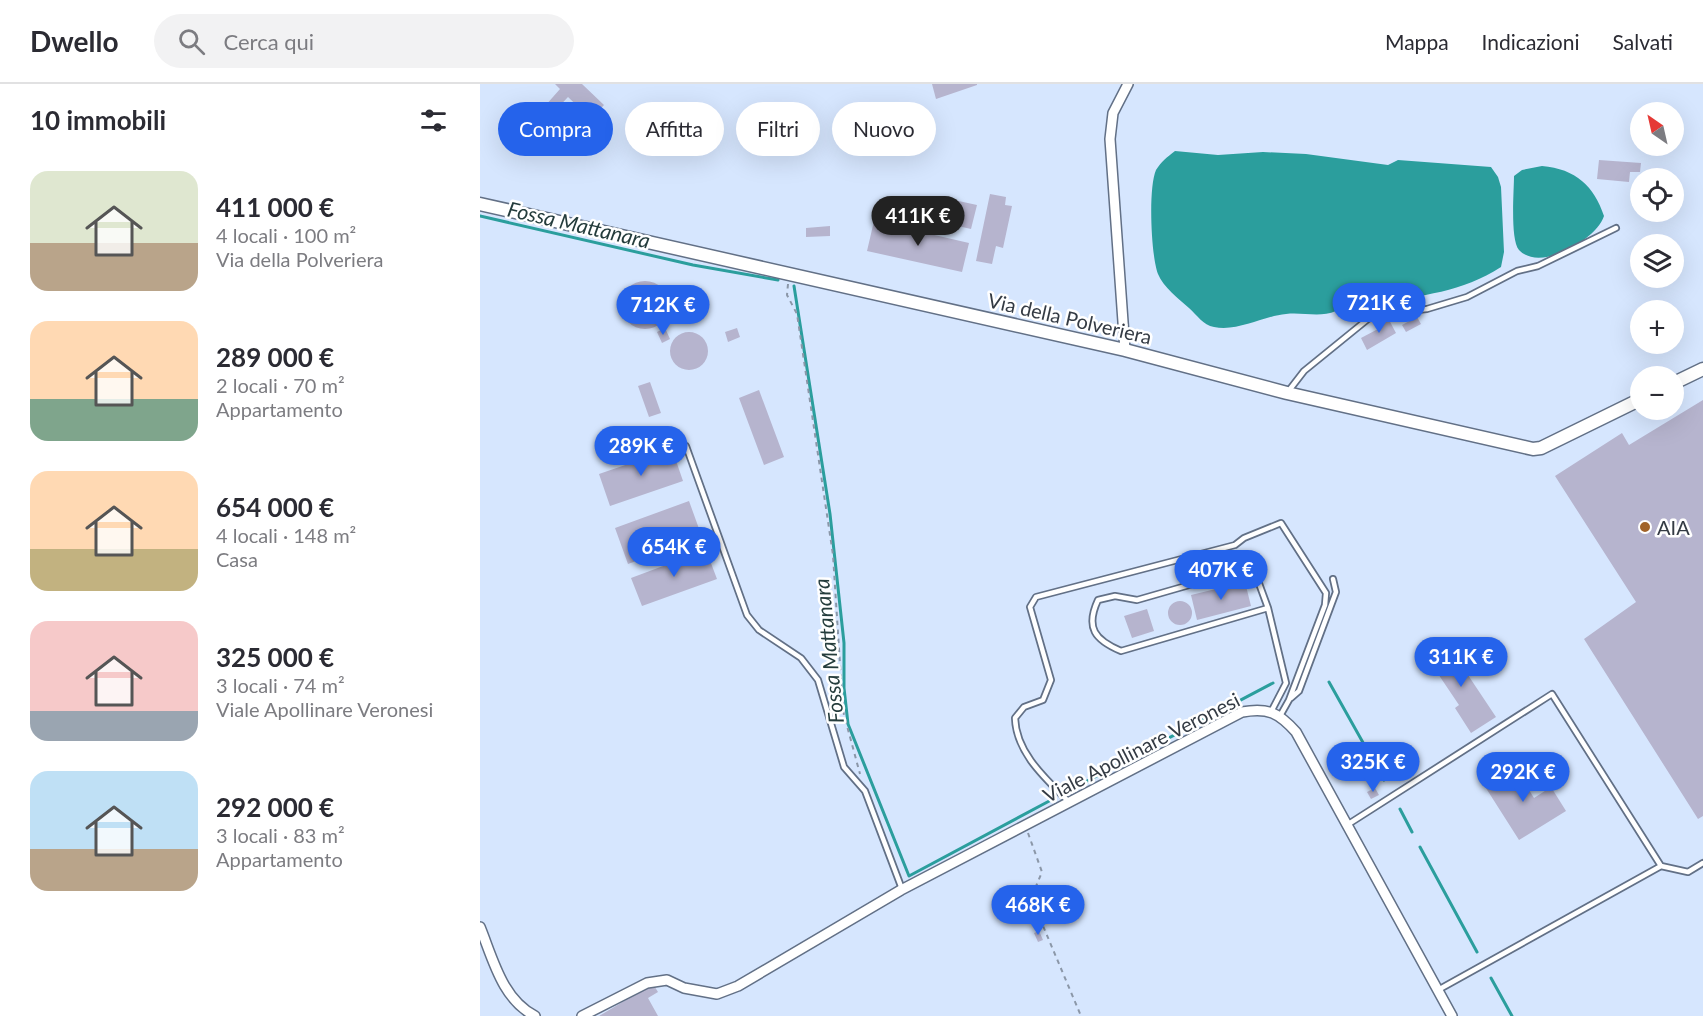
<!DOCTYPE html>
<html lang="it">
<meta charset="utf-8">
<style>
:root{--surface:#fff;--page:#f2f2f3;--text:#2b2b33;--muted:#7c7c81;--line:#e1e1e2;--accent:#2563eb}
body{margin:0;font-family:Lato,sans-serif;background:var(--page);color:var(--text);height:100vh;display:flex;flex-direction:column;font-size:22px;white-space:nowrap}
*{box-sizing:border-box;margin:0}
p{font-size:20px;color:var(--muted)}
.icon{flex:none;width:33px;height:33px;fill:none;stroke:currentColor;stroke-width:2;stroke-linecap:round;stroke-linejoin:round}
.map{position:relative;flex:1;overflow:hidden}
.sheet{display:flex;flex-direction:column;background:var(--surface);width:480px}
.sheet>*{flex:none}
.top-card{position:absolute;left:18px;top:18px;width:570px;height:54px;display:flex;gap:12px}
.needle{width:39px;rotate:326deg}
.fabs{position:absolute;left:1150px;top:18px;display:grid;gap:12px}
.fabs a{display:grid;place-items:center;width:54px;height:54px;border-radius:50%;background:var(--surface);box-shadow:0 6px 24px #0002;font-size:30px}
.price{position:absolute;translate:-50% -51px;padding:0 14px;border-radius:21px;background:var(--accent);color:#fff;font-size:20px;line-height:39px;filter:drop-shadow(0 2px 3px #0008)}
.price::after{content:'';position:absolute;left:50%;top:36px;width:18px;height:14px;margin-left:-9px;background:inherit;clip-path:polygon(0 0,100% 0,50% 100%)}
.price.on{background:#222;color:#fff}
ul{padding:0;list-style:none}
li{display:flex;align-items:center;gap:18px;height:150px;padding:0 30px}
li span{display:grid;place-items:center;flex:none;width:168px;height:120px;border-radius:18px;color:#555}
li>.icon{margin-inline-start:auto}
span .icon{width:72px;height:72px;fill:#fffc;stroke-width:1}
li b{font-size:26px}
h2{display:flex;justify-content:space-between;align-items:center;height:72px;padding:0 30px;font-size:26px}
.tag{padding:0 21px;border-radius:27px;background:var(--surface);box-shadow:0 6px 24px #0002;font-size:21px;line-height:54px}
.tag.on{background:var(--accent);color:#fff}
header{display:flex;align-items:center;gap:36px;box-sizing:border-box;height:84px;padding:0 30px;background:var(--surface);border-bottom:2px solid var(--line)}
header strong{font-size:28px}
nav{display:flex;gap:33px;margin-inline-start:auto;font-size:21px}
.search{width:420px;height:54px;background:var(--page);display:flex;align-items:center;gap:15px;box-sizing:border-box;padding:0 21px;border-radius:33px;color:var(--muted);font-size:22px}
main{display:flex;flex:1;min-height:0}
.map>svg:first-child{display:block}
.water{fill:#2b9e9d}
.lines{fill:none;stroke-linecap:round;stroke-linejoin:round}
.stream{stroke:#2b9e9d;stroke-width:3}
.building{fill:#b6b4ce}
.lane-casing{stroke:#627086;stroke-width:8}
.street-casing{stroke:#627086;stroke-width:12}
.secondary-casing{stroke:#627086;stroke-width:15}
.path{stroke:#8b97a8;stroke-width:2;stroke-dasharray:4.5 4.5;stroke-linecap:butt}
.lane{stroke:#fff;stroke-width:4.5}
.street{stroke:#fff;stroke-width:9}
.secondary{stroke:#fff;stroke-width:12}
.poi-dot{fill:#a16229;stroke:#fff;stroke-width:2}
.labels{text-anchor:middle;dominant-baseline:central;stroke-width:5;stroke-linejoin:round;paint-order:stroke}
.street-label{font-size:20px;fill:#343b44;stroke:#fff}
.poi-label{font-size:20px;fill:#343b44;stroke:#fff;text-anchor:start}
.water-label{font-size:21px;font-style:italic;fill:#243c3c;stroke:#fff}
</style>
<header>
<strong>Dwello</strong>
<div class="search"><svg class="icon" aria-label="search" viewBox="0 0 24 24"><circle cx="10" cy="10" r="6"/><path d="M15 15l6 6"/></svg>Cerca qui</div>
<nav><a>Mappa</a><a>Indicazioni</a><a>Salvati</a></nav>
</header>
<main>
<section class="sheet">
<h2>10 immobili<svg class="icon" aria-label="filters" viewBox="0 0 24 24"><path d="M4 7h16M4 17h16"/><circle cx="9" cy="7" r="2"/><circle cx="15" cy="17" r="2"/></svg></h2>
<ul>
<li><span style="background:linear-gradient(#dfe7d0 60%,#b9a48a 0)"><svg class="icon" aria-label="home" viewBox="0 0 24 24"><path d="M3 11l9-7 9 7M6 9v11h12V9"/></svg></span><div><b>411 000 €</b><p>4 locali · 100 m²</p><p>Via della Polveriera</p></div></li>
<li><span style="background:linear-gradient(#ffd9b3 65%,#7fa58c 0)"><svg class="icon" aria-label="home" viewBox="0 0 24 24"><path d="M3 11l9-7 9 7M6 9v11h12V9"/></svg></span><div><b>289 000 €</b><p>2 locali · 70 m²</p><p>Appartamento</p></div></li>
<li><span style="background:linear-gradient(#ffd9b3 65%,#c2b280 0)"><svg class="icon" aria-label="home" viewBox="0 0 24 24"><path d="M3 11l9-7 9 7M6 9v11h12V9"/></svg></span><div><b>654 000 €</b><p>4 locali · 148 m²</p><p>Casa</p></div></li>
<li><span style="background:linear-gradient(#f6c9c9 75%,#9aa5b1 0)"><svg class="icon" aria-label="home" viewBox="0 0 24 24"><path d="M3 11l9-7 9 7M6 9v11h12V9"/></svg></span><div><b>325 000 €</b><p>3 locali · 74 m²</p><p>Viale Apollinare Veronesi</p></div></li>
<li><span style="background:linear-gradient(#bfe0f5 65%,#b9a48a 0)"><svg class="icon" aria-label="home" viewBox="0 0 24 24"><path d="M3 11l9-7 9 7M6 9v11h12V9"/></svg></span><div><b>292 000 €</b><p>3 locali · 83 m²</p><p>Appartamento</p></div></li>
</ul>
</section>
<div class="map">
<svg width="1223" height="932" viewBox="0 0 1223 932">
<rect width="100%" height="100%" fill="#d6e6fe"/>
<!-- water -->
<path class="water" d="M695 67 738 71 783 68 826 70 908 81 918 76 1011 83 1018 93 1021 103 1024 168 1021 183C982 208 942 212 897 218 893 212 890 203 881 203 872 203 866 222 856 227 840 234 823 228 806 230 783 232 758 248 734 243 723 241 717 231 709 224 699 215 683 203 678 190 671 172 668 104 676 86 681 78 687 73 695 67Z
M1062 82C1096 85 1114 102 1124 132 1117 155 1060 189 1039 166 1030 155 1034 108 1034 92L1042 86Z"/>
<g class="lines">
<!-- stream -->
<path class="stream" d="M0 132 213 181 298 196
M314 202 350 430 364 559V604L368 640 429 792 573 715
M849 598 904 696
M592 705 793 599
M920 725 932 748
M940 763 997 868
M1011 894 1032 932"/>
</g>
<!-- building -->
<path class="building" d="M75 0H102L124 21 111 35 88 13 73 29 65 22 80 5Z
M452 0H497V1L456 15Z
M1119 76 1161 79 1160 88H1150L1149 98 1117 95Z
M510 110 526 113 525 121 532 122 523 164 516 162 512 180 496 177Z
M474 116 497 121 491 145 469 140Z
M394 137 489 159 482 188 387 167Z
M350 142V152L326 153V144Z
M141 221a24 24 0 1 1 48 0a24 24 0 1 1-48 0Z
M195 222a14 14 0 1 1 28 0a14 14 0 1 1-28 0Z
M937 233 941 240 926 248 922 241Z
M908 234 916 249 887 266 881 254 898 245 896 240Z
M185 244 190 255 182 259 177 248Z
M257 244 260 253 248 258 245 248Z
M190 267a19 19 0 1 1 38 0a19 19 0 1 1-38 0Z
M170 298 181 329 169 333 158 302Z
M279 306 304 373 284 381 259 314Z
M1223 316V732L1218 735 1104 555 1156 518 1075 392 1142 349 1149 361Z
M192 365 203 397 130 422 119 390Z
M209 417 222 453 148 480 135 444Z
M226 466 237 495 162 522 151 494Z
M765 498 771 522 717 536 711 511Z
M688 529a12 12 0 1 1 24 0a12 12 0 1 1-24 0Z
M667 525 674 547 652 554 644 532Z
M964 559 966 562 968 561 1016 633 991 649 975 624 979 621 946 572Z
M1034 682 1054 714 1071 703 1086 727 1039 756 1004 701Z
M895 704 899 711 891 715 887 708Z
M559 847 563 856 558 858 554 849Z
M173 900 178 908 168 914 178 932H119Z"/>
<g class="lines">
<defs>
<path id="lane" d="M807 309 824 287 888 235 898 230 947 225 987 213 1037 187 1058 182 1136 144
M206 362 267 531 279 546 321 574 338 596 364 683 385 707 422 805
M788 524 641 567C615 556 605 544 618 516L635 512 657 516 758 487 777 494 788 524 806 599 792 626
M811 614 819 607 856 508 853 495
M589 718C566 695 536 669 535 634L544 623 563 616 571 596 550 523 556 513 755 461 764 454 801 439 846 509 845 521 809 616 800 632
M867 741 1072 610 1181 782 1208 788 1223 779
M958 906 1181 782"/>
<path id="street" d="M645 266 630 55 633 29 648 0
M0 843C13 875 22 915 55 932
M102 932 167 899 187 896 204 904 237 910 258 902 421 806 762 628C788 623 799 629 816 648L972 932"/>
<path id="secondary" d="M0 120 645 266 807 309 1053 365 1061 364 1161 315
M1194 299 1223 285"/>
</defs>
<!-- lane casing -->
<use href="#lane" class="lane-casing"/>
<!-- street casing -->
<use href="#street" class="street-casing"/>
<!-- secondary casing -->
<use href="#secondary" class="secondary-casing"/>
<!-- path -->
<path class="path" d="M308 200 307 211 317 230 353 471 363 627 380 690
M548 749 562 788 554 807 558 830 601 932"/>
<!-- lane -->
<use href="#lane" class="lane"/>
<!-- street -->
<use href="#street" class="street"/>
<!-- secondary -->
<use href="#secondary" class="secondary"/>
</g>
<!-- markers -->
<circle class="poi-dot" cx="1165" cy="443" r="6"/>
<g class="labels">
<!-- street labels -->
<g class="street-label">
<text transform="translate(590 234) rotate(13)">Via della Polveriera</text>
<text transform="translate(661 663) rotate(-27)">Viale Apollinare Veronesi</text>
</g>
<!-- poi labels -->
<g class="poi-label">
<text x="1177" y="443">AIA</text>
</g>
<!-- water labels -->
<g class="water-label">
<text transform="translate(99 140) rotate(13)">Fossa Mattanara</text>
<text transform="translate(348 567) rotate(-96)">Fossa Mattanara</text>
</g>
</g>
</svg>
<div class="fabs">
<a><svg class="needle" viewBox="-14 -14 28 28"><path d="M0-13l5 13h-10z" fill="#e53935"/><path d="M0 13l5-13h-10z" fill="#7c7c81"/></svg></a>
<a><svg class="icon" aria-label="locate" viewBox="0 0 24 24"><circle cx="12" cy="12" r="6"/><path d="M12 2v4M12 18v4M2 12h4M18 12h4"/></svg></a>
<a><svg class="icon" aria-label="layers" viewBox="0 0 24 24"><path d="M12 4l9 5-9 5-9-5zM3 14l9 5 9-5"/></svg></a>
<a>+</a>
<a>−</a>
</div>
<b class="price on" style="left:438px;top:163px">411K €</b>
<b class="price" style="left:899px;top:250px">721K €</b>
<b class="price" style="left:183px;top:252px">712K €</b>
<b class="price" style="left:161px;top:393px">289K €</b>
<b class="price" style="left:194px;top:494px">654K €</b>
<b class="price" style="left:741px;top:517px">407K €</b>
<b class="price" style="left:981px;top:604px">311K €</b>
<b class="price" style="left:893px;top:709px">325K €</b>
<b class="price" style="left:1043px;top:719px">292K €</b>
<b class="price" style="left:558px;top:852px">468K €</b>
<div class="top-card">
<a class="tag on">Compra</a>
<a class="tag">Affitta</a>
<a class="tag">Filtri</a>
<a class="tag">Nuovo</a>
</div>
</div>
</main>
